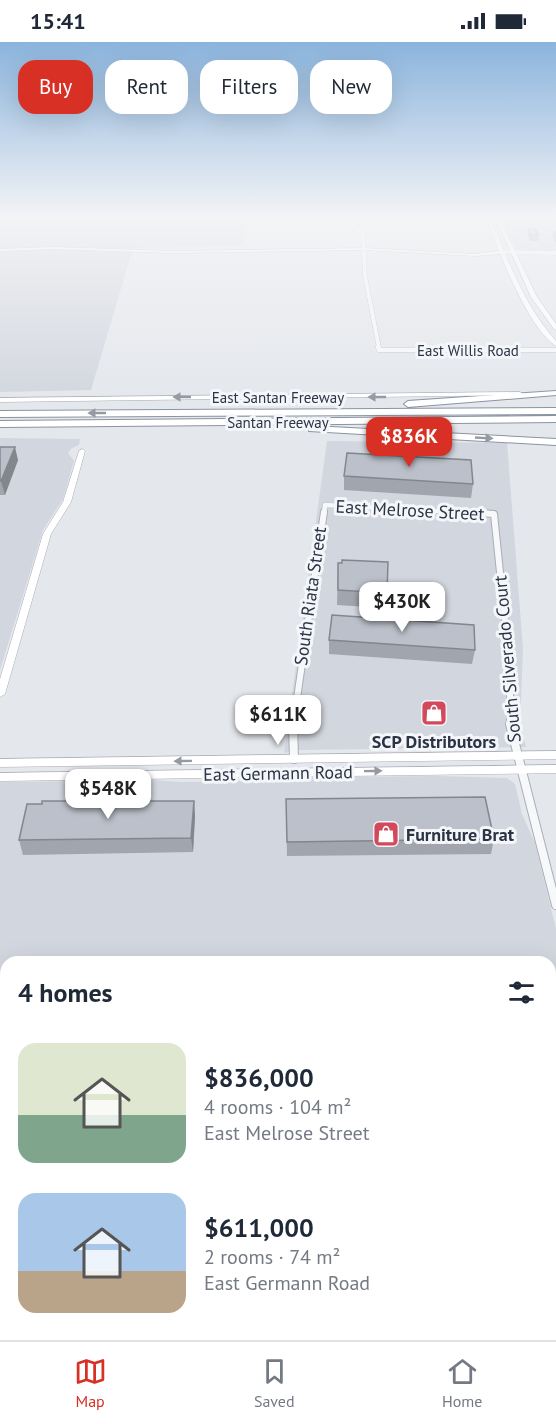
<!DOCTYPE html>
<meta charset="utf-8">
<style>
:root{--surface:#fff;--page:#f2f2f3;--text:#1f2937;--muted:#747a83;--line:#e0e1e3;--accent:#d93025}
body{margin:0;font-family:"PT Sans",sans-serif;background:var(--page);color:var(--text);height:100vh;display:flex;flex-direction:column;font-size:22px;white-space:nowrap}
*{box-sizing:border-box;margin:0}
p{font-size:20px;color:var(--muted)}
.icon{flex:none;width:33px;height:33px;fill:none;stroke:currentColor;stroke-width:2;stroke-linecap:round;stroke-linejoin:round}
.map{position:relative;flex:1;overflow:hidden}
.panel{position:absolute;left:0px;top:914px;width:556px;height:386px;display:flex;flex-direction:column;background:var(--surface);border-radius:18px 18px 0 0;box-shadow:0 6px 24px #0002}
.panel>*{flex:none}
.banner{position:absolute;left:18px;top:18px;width:520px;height:54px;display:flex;gap:12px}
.price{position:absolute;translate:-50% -51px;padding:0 14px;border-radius:12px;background:#fff;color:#222;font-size:20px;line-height:39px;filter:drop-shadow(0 2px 3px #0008)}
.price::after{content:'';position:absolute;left:50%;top:36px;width:18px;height:14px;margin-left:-9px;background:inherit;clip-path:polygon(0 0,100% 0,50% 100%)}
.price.active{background:var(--accent);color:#fff}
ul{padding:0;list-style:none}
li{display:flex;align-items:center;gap:18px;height:150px;padding:0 18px}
li span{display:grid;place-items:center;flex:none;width:168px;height:120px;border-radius:18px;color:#555}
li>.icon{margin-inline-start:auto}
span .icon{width:72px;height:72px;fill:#fffc;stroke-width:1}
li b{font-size:26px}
h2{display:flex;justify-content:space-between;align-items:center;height:72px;padding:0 18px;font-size:26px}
.pill{padding:0 21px;border-radius:18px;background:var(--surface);box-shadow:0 6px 24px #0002;font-size:21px;line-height:54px}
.pill.active{background:var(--accent);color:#fff}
.status{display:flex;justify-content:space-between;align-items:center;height:42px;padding:0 30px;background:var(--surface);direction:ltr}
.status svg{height:16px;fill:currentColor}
.tab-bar{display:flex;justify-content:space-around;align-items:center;height:84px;border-top:2px solid var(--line);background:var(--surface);font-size:16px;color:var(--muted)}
.tab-bar a{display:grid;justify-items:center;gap:3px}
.tab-bar .active{color:var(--accent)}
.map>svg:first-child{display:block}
.built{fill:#d2d6de}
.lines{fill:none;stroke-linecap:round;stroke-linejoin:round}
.street-far3-casing{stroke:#a9aeb7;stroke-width:4.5}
.street-far2-casing{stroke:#a9aeb7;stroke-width:5}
.street-far1-casing{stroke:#a9aeb7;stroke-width:8}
.street-casing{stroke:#a9aeb7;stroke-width:10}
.secondary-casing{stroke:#a9aeb7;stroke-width:1}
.highway-casing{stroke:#8b94a3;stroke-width:2}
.street-far3{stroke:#f7f8fa;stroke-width:4}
.street-far2{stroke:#f7f8fa;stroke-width:4.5}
.street-far1{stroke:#f7f8fa;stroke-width:6}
.street{stroke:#f7f8fa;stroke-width:8}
.secondary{fill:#fff;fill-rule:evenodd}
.highway{fill:#fff;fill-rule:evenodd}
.wall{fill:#a1a5ae}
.shaded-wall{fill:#83868d}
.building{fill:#bbc0ca;stroke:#83868d;stroke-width:1.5}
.oneway{fill:#959aa2}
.labels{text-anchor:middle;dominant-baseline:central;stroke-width:6;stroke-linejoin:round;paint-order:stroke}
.far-street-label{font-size:15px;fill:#2b3445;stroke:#f4f6f9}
.street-label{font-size:18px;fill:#2b3445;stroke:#f4f6f9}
.poi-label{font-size:18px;font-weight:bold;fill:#2b3445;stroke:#f4f6f9}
</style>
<div class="status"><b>15:41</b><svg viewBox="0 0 49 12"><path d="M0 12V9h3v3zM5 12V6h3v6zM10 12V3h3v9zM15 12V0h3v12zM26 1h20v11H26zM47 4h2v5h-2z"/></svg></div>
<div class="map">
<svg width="556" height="1298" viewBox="0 0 556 1298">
<rect width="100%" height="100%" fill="#e4e7ec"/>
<!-- built -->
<path class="built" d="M0 175H246L244 204 133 206 91 348 0 350Z
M500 175H556V210L516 208Z
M0 396 80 397 79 403 72 406 68 411 74 419 63 457 43 488 0 628Z
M327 399 507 401 523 607 520 682 526 705 300 708 284 711Z
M436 734 507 736 515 742 522 772 535 801 556 887V986H551L550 920H6V965H0V740L153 738 181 740 249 739 257 736Z"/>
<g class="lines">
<defs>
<path id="street-far3" d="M345 175 363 192 365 234 379 306
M503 210 556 211"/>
<path id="street-far2" d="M378 305 379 308H556
M324 472 325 463 494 472"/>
<path id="street-far1" d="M466 470 494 472 510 628V684
M293 684 324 470"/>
<path id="street" d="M293 682 294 717
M510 682 556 863"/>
<path id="secondary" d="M486 175H490C508 218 524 263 556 299V304C532 288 512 239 500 212L475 214 364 208 172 211 53 207 0 209V207L53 205 172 209 364 206 475 212 499 209Z
M495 175H499L537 255 556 282V288L554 287 531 255Z
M520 350 523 352 522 353 0 360V356Z
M82 407 85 409 71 460 51 492 5 652 0 655V637L43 492 63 460 79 409Z
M556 709V717L0 725V717Z
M556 723V731L0 739V731Z"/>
<path id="highway" d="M556 349V353L408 365 404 362 408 359Z
M556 366V372L0 375V369Z
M556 374V380L0 385V379Z
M312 384 556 397V403L309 389V385Z"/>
</defs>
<!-- street-far3 casing -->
<use href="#street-far3" class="street-far3-casing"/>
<!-- street-far2 casing -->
<use href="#street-far2" class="street-far2-casing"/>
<!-- street-far1 casing -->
<use href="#street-far1" class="street-far1-casing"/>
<!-- street casing -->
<use href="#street" class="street-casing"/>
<!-- secondary casing -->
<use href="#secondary" class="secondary-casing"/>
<!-- highway casing -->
<use href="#highway" class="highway-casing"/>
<!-- street-far3 -->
<use href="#street-far3" class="street-far3"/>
<!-- street-far2 -->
<use href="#street-far2" class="street-far2"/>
<!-- street-far1 -->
<use href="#street-far1" class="street-far1"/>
<!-- street -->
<use href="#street" class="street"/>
<!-- secondary -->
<use href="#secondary" class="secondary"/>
<!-- highway -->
<use href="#highway" class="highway"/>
</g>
<!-- wall -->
<path class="wall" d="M42 175H113L112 179H43Z
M528 187 539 193 538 199H530L527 192Z
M556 188V200H555L552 194 553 189Z
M0 405 18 418 5 453H0Z
M344 434 473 442 471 456 344 448Z
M338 521 387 551 385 566 337 563Z
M329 598 475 608 472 622 329 612Z
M286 757 494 797 491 812 287 814Z
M194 759 195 774 193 810 23 813 19 798Z"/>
<!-- shaded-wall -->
<path class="shaded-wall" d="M15 405 18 418 5 453 1 439Z
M194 759 195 774 193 810 191 796Z"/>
<!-- building -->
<path class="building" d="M528 187H535L539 193H531Z
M0 405H15L1 439H0Z
M347 411 471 418 473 442 344 434Z
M342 518 388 520 387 551 338 548V521H342Z
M332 573 474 583 475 608 329 598Z
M485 755 494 797 287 800 286 757Z
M42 759H194L191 796 19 798 27 762H42Z"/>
<!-- one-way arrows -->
<defs><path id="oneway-solid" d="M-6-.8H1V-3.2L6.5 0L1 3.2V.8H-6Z" transform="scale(1.5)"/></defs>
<g class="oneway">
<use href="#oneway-solid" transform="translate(182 355) rotate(180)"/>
<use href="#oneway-solid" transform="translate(377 355) rotate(180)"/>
<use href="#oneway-solid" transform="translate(97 371) rotate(180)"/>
<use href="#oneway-solid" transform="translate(484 396) rotate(3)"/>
<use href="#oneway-solid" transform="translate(183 719) rotate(179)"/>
<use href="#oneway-solid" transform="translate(373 729) rotate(-1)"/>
</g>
<!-- sky -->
<linearGradient id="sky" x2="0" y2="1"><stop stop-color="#8bb4dd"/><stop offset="0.49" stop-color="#f3f4f6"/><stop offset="1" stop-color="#f3f4f6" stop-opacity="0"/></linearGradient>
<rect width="556" height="357" fill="url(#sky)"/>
<!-- icons -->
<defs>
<symbol id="shop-square" viewBox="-11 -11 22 22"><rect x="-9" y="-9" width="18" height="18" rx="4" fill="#d1495b" stroke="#f4f6f9"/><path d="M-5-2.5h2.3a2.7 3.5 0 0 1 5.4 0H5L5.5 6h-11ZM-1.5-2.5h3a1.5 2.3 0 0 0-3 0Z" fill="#fff"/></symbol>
</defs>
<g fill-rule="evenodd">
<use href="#shop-square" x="419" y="656" width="30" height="30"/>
<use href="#shop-square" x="371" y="777" width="30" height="30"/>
</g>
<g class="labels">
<!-- far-street labels -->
<g class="far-street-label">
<text x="468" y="308">East Willis Road</text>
<text x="278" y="355">East Santan Freeway</text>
<text x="278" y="380">Santan Freeway</text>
</g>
<!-- street labels -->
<g class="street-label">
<text transform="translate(410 468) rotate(3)">East Melrose Street</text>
<text transform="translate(310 554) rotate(-82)">South Riata Street</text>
<text transform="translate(507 617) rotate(-95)">South Silverado Court</text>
<text transform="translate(278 731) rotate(-1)">East Germann Road</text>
</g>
<!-- poi labels -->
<g class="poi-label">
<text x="434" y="699">SCP Distributors</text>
<text x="406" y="792" text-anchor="start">Furniture Brat</text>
</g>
</g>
</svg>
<b class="price active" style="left:409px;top:426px">$836K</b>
<b class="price" style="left:402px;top:591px">$430K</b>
<b class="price" style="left:278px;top:704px">$611K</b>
<b class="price" style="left:108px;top:778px">$548K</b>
<div class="banner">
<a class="pill active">Buy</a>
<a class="pill">Rent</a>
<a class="pill">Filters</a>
<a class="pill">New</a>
</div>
<section class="panel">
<h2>4 homes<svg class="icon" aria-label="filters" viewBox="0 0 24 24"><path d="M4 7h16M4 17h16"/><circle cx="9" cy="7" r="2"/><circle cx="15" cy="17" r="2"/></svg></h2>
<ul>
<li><span style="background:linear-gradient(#dfe7d0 60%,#7fa58c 0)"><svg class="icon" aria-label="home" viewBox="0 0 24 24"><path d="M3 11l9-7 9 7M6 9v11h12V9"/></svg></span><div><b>$836,000</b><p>4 rooms · 104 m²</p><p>East Melrose Street</p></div></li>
<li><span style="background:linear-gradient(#a9c7e8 65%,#b9a48a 0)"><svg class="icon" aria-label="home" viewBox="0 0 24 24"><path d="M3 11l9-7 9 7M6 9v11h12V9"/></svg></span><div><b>$611,000</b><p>2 rooms · 74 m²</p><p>East Germann Road</p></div></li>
</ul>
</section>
</div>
<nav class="tab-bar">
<a class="active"><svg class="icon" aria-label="map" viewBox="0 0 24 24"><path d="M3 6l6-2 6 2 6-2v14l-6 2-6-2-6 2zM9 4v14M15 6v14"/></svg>Map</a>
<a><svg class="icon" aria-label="saved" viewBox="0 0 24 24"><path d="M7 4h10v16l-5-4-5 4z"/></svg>Saved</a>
<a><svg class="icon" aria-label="home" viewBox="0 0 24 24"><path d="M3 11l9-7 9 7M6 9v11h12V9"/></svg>Home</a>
</nav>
